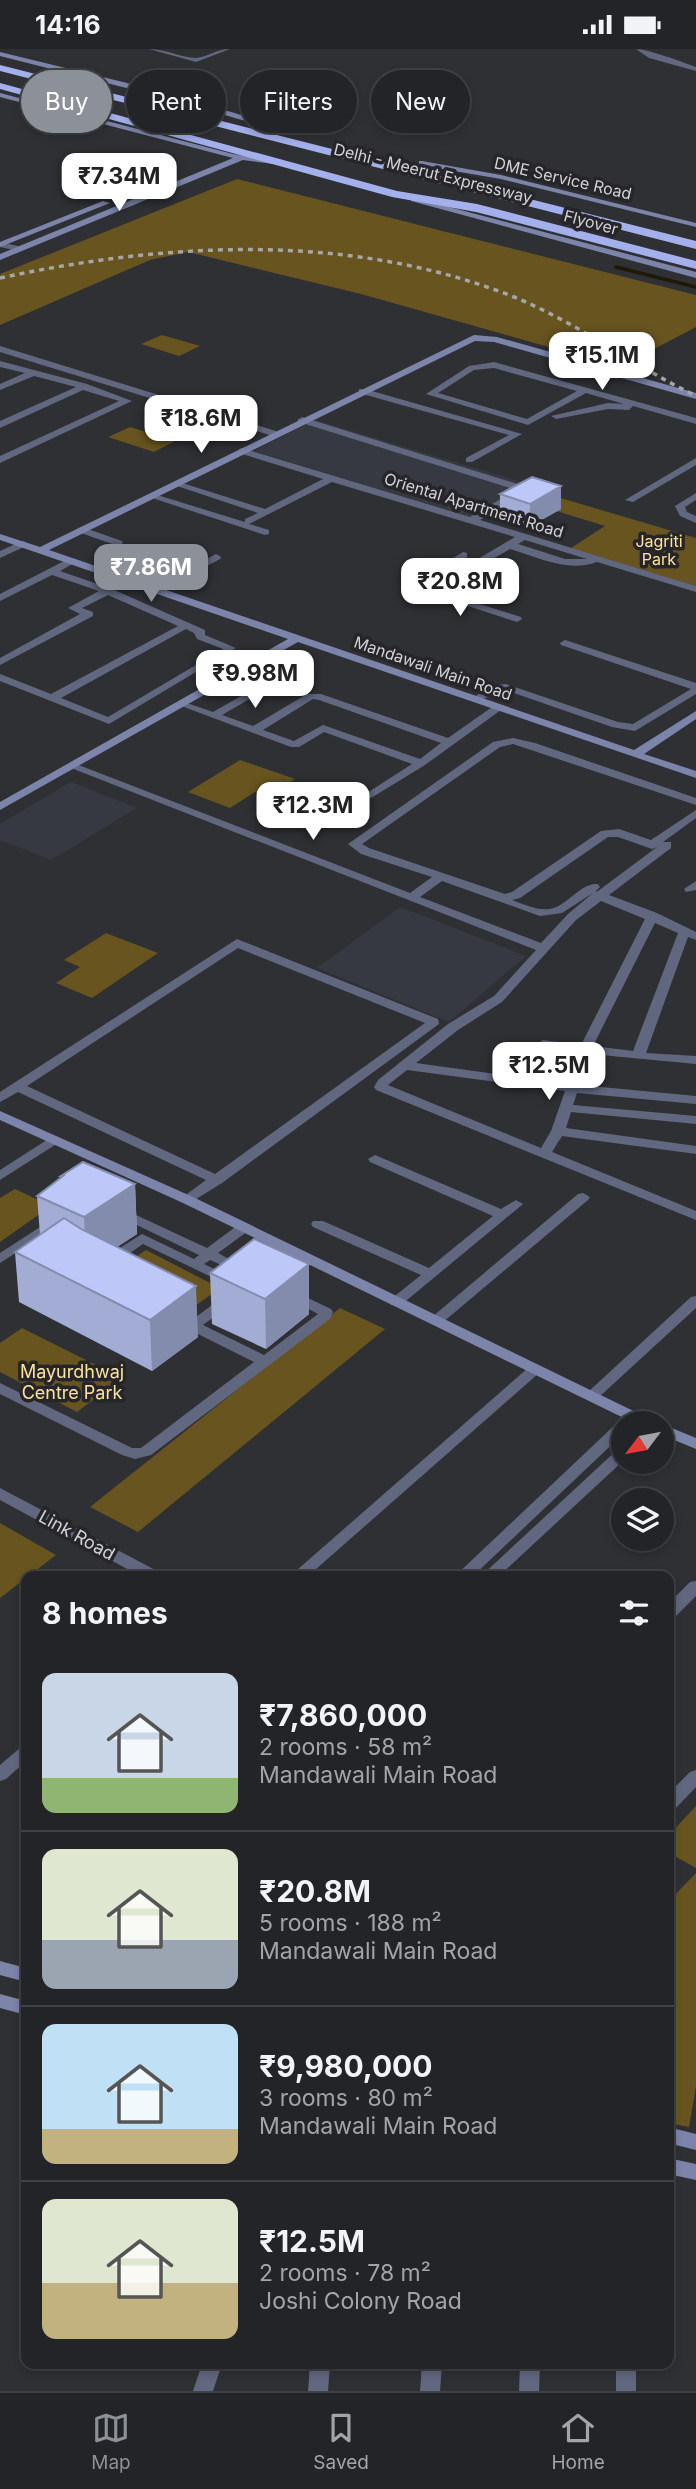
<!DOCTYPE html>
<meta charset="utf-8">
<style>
:root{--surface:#232427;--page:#2f3033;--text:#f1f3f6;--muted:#a3a4a7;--line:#404144;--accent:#8c9099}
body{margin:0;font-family:Inter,sans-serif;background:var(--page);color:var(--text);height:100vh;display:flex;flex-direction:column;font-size:26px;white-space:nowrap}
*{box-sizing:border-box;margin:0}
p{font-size:23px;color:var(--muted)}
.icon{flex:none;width:38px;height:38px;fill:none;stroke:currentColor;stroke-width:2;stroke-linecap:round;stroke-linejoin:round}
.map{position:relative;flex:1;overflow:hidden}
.side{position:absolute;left:21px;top:1522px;width:653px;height:798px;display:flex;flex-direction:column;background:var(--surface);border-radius:14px;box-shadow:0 4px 10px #0003,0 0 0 2px var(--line)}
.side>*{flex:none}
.hud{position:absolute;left:21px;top:21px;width:654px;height:63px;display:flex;gap:14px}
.needle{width:46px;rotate:238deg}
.tools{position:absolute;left:611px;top:1362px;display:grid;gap:14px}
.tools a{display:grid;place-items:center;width:63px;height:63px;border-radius:50%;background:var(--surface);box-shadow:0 4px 10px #0003,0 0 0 2px var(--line);font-size:35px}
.price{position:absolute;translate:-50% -60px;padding:0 16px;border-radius:14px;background:#fff;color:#222;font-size:23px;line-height:46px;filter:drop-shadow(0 2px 4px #0008)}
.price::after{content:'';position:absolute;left:50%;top:42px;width:21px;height:16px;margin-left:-10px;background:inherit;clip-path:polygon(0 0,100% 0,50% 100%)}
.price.active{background:var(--accent);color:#fff}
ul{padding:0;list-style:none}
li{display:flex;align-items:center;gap:21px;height:175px;padding:0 21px}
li+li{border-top:2px solid var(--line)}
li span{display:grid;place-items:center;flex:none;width:196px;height:140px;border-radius:14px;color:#555}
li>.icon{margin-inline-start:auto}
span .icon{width:84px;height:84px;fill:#fffc;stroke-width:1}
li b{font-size:30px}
h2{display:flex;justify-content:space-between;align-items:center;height:84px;padding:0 21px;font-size:30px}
.tag{padding:0 24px;border-radius:32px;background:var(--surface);box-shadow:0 4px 10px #0003,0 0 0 2px var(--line);font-size:24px;line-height:63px}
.tag.active{background:var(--accent);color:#fff}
.status{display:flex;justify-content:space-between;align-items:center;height:49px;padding:0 35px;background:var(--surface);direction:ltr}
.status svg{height:19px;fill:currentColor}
.dock{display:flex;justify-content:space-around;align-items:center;height:98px;border-top:2px solid var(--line);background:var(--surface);font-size:19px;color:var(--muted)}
.dock a{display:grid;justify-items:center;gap:4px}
.dock .active{color:var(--accent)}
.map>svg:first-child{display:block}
.built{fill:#373942}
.green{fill:#67541f}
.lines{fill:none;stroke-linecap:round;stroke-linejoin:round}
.stream{stroke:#1f1805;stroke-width:3.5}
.street{fill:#61677f;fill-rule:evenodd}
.secondary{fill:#7c84aa;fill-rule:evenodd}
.highway{fill:#a3b0eb;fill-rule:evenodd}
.rail{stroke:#a5a6a8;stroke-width:3.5;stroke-dasharray:5 5;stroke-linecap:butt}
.wall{fill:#a3acd5}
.shaded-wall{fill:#848cae}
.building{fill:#bdc8f8;stroke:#848cae;stroke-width:2}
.labels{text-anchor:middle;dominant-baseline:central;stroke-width:7;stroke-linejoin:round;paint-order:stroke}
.far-street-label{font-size:16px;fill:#d2d2d4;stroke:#26262a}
.far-park-label{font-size:16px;fill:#fce29c;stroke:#26262a}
.park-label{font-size:18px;fill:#fce29c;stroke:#26262a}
.street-label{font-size:18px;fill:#d2d2d4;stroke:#26262a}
</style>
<div class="status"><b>14:16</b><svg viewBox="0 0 49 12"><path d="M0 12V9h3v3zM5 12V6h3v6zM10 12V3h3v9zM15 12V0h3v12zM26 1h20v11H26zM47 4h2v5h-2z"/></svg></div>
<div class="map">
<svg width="696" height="2342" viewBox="0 0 696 2342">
<rect width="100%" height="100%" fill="#2f3034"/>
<!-- built -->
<path class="built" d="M315 371 532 436 475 470 254 402Z
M71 733 137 759 51 811 0 791V775Z
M400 858 488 892 526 907 449 973 317 919Z"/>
<!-- green -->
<path class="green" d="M237 130 696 246V278L620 318 361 245 188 203 150 211 0 276V225Z
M162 286 200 297 179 307 141 295Z
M130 378 175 392 154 403 108 388Z
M537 442 696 489V537L571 499 605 477 521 451Z
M240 711 295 730 267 748 255 743 230 759 188 743Z
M106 884 158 904 92 949 56 934 80 918 64 911Z
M15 1140 51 1157 0 1193V1149Z
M146 1201 220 1239 187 1263 112 1224Z
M340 1259 385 1280 138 1483 90 1458Z
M22 1279 122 1329 77 1363 0 1323V1294Z
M0 1474 56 1506 0 1549Z
M696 1757V1819L669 1804 668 1787Z
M696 1824V2037L689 2078 669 2074 668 1853Z"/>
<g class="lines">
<!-- stream -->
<path class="stream" d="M616 218 696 238"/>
<!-- street -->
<path class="street" d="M149 0C165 0 183 9 196 9 207 8 217 0 230 0L196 13Z
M636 0C648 0 682 13 696 18V22L649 9Z
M0 193 22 198 23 200 19 202 0 198Z
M0 297 279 383 281 385 273 387 0 303Z
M0 312 87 335 132 352 0 414V407L119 352 83 341 0 379V372L76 338 34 327 0 341V335L25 324 0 318Z
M494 313 696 369V375L633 357 629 361 608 360 556 370 551 367 608 354 624 355 586 344 528 376 426 345 469 317ZM494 319 577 342 527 370 438 344 474 321Z
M359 340H365L522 385 472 413H466V409L509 386 359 344Z
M302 368 527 438V442L480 471 696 537V543L597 513C568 524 538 508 510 500L441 540V543L521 568 522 570 517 573 431 545 432 537 515 488 332 433 249 475 269 481V485L265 486 146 447 154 445 245 473V470L258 464 171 435 179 433 265 460 323 430 239 404V400L242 399 470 468 516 441 299 373 297 371ZM525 491 587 510H565L518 495Z
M696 409V416L633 453 625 451Z
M696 444V451L685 458 687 463 696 467V474L680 467 675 457Z
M82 478 122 492 123 494 118 497 78 483V479Z
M22 492 26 493V497L0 509V502Z
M463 503 467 504V508L437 528H429V524Z
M216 505 221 508 220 510 161 542 157 543 152 540Z
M70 509 75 512 74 514 60 522 112 540 205 581V586L236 599 109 675 0 632V625L51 645 178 577 108 546 82 559 93 563V567L0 616V609L80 565 68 559 99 542 52 526 0 552V545ZM186 580 194 584 197 590 223 600 108 668 61 649Z
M565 591 696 634V645L635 682 612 678 505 641C493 641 485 654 472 652L471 650 493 636 506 635 618 673 633 675 691 640 561 596 560 594Z
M280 625 284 626V630L222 666 253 677 307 645H321L448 689 495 656H503L505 658 425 716 371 749 367 748V744L412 715 324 683 299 698H291L176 655 181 652 213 663ZM313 650 319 651 441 694 420 710 323 676 294 692 263 681Z
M513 689 535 694 696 749V756L513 695 500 698 362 795 369 799 505 845 512 843 601 782 619 780 651 791 696 761V769L663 793H671V799L609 846 657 864 696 883V891L688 888 646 1004 696 1007V1015L590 1005 580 1036 696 1047V1055L577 1044 573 1056 696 1067V1075L571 1063 566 1079 696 1097V1105L562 1087 552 1103 696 1162V1171L376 1041 374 1038 378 1031 448 975 494 947 536 901 66 717 68 715H76L410 844 432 828 361 805 348 795 493 693ZM608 788H618L652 800 657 798 598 842 595 843 600 838 598 835C581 833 567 857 550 860 538 862 523 855 512 851L520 849ZM442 832 540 867 562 864 593 844 568 865 541 894 420 848ZM601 852 645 870 581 996 543 991 537 995 543 999 578 1003 567 1035 416 1014 458 981 502 953 576 871ZM655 874 678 884 633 1002 593 997ZM407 1021 565 1042 551 1082 541 1099 388 1036Z
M696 832V841L686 843 684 840Z
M237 890 438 970 439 975 222 1134 188 1155 183 1154 181 1151 183 1148 206 1131 18 1043 0 1053V1043ZM238 899 425 974 215 1125 27 1037Z
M53 1087 58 1088 60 1091 58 1094 0 1131V1121Z
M375 1106 501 1160 516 1151 523 1155 401 1256H391L389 1253 391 1250 421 1226 313 1178 311 1175 313 1172H323L429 1219 493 1167 370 1113 368 1110Z
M583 1144 590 1148 588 1151 442 1274H432L430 1271 432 1268 578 1145Z
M121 1159 207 1199 238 1176H248L250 1179 248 1182 218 1204 249 1221 242 1225 210 1211 204 1215 231 1228 233 1231 226 1235 143 1195 114 1215H104L102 1212 104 1209 142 1185 194 1210 199 1206 116 1166 114 1163 116 1160Z
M54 1169 61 1173 59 1176 0 1214V1204Z
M291 1241 331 1260 333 1263 330 1270 151 1406 135 1410 122 1406 0 1345V1334L132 1399H141L254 1313 176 1274 174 1271 176 1268 181 1267 192 1271 220 1250H230L232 1253 230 1256 203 1276 264 1306 318 1265 286 1248 284 1245Z
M696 1247V1259L598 1349H588L585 1346 588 1343 691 1248Z
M534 1316 539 1318 541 1321 539 1324 307 1528H289L529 1318Z
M623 1371 629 1374H623V1385L472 1528H454L618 1373Z
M623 1398V1412L498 1528H480L618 1400Z
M0 1439 161 1524 163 1528H142L0 1451Z
M696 1532V1547L674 1569 668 1570V1555L690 1533Z
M26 1697V1712L6 1730 0 1732V1716L20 1699Z
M696 1721V1738L674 1761 668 1762V1745L690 1723Z
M202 2315H222L213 2342H193Z
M310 2315H330L328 2342H308Z
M422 2315H442L440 2342H420Z
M520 2315H540L539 2342H519Z
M616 2315H636V2342H616Z"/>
<!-- secondary -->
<path class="secondary" d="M0 3 168 44 287 80 280 82 162 48 0 7Z
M0 44 233 105 285 114 281 116 243 111 0 211V205L233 109 0 48Z
M422 112 501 126 696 174V178L501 130 419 116V112Z
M411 148 696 223V229L411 152Z
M103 152 110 154 0 198V193Z
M474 286 497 288 696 344V350L494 293 475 292 49 501 634 701 696 662V670L644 705 696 722V729L298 593 0 761V753L288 590 0 491V485L40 498Z
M0 1062 193 1148 652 1371 654 1374H634L183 1154 0 1071Z
M662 1375 696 1389V1400L662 1386Z
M0 1912 26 1919V1933L0 1926Z
M0 1945 26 1952V1966L0 1959Z
M668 2078 696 2085V2101L668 2094Z
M668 2109 696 2115V2131L668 2125Z"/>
<!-- highway -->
<path class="highway" d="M0 16 696 192V200L0 22Z
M0 34 397 142 477 155 696 212V220L476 163 392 148 0 40Z"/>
<!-- rail -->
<path class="rail" d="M0 229C168 193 351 183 514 248 578 274 634 317 696 347"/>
</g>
<!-- wall -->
<path class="wall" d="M500 445 561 460 529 478 500 468Z
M61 1127 135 1135 137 1185 117 1198 198 1288 152 1322 19 1253 15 1203 40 1186 37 1147 61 1129Z
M210 1224 309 1265 266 1300 212 1275Z"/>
<!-- shaded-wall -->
<path class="shaded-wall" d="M561 437V460L529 478 530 455Z
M135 1135 137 1185 87 1217 84 1168Z
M309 1215V1265L266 1300 265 1250Z
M196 1237 198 1288 152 1322 150 1271Z"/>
<!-- building -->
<path class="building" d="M532 428 561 437 530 455 500 445Z
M83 1113 135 1135 84 1168 37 1147 63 1127H61Z
M64 1169 81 1180 196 1237 150 1271 15 1203Z
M254 1190 309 1215 265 1250 210 1224Z"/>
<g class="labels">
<!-- far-street labels -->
<g class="far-street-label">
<text transform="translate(433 124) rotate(14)">Delhi - Meerut Expressway</text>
<text transform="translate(563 129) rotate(13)">DME Service Road</text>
<text transform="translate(591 173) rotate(15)">Flyover</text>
<text transform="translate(474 456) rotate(17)">Oriental Apartment Road</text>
<text transform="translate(433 619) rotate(19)">Mandawali Main Road</text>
</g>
<!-- far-park labels -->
<g class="far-park-label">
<text x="659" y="492">Jagriti<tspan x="659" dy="18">Park</tspan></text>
</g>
<!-- park labels -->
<g class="park-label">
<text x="72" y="1322">Mayurdhwaj<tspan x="72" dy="21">Centre Park</tspan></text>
</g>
<!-- street labels -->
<g class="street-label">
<text transform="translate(77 1486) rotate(29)">Link Road</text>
</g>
</g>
</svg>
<div class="tools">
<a><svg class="needle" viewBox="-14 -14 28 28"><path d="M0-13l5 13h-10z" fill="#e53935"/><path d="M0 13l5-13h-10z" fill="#a3a4a7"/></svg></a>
<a><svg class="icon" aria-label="layers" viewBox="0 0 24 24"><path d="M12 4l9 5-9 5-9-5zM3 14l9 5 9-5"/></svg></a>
</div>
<b class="price" style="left:119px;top:164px">₹7.34M</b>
<b class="price" style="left:602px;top:343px">₹15.1M</b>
<b class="price" style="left:201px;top:406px">₹18.6M</b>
<b class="price active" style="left:151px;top:555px">₹7.86M</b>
<b class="price" style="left:460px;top:569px">₹20.8M</b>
<b class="price" style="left:255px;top:661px">₹9.98M</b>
<b class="price" style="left:313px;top:793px">₹12.3M</b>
<b class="price" style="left:549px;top:1053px">₹12.5M</b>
<div class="hud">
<a class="tag active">Buy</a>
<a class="tag">Rent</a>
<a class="tag">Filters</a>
<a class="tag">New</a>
</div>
<section class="side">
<h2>8 homes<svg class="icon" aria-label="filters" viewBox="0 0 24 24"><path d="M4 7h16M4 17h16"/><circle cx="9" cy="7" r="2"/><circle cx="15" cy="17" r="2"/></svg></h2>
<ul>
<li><span style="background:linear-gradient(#c9d6e8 75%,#8fb573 0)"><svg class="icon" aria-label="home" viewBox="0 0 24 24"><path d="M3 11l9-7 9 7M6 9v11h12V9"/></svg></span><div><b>₹7,860,000</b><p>2 rooms · 58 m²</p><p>Mandawali Main Road</p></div></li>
<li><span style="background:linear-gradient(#dfe7d0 65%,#9aa5b1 0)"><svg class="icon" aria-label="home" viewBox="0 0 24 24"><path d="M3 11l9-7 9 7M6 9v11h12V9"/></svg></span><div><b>₹20.8M</b><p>5 rooms · 188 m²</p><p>Mandawali Main Road</p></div></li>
<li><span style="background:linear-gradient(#bfe0f5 75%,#c2b280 0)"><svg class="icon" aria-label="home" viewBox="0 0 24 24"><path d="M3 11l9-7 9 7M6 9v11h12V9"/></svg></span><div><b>₹9,980,000</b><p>3 rooms · 80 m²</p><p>Mandawali Main Road</p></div></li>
<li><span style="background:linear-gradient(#dfe7d0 60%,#c2b280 0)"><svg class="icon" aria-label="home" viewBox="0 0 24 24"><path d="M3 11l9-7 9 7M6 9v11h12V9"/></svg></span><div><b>₹12.5M</b><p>2 rooms · 78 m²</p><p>Joshi Colony Road</p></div></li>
</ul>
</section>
</div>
<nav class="dock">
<a class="active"><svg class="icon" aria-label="map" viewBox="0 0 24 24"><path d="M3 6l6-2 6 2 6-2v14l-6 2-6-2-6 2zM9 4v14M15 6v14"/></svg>Map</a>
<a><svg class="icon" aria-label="saved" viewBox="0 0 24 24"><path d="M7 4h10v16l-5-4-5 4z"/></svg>Saved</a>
<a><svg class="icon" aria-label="home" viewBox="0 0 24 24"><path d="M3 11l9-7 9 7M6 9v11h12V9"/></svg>Home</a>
</nav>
